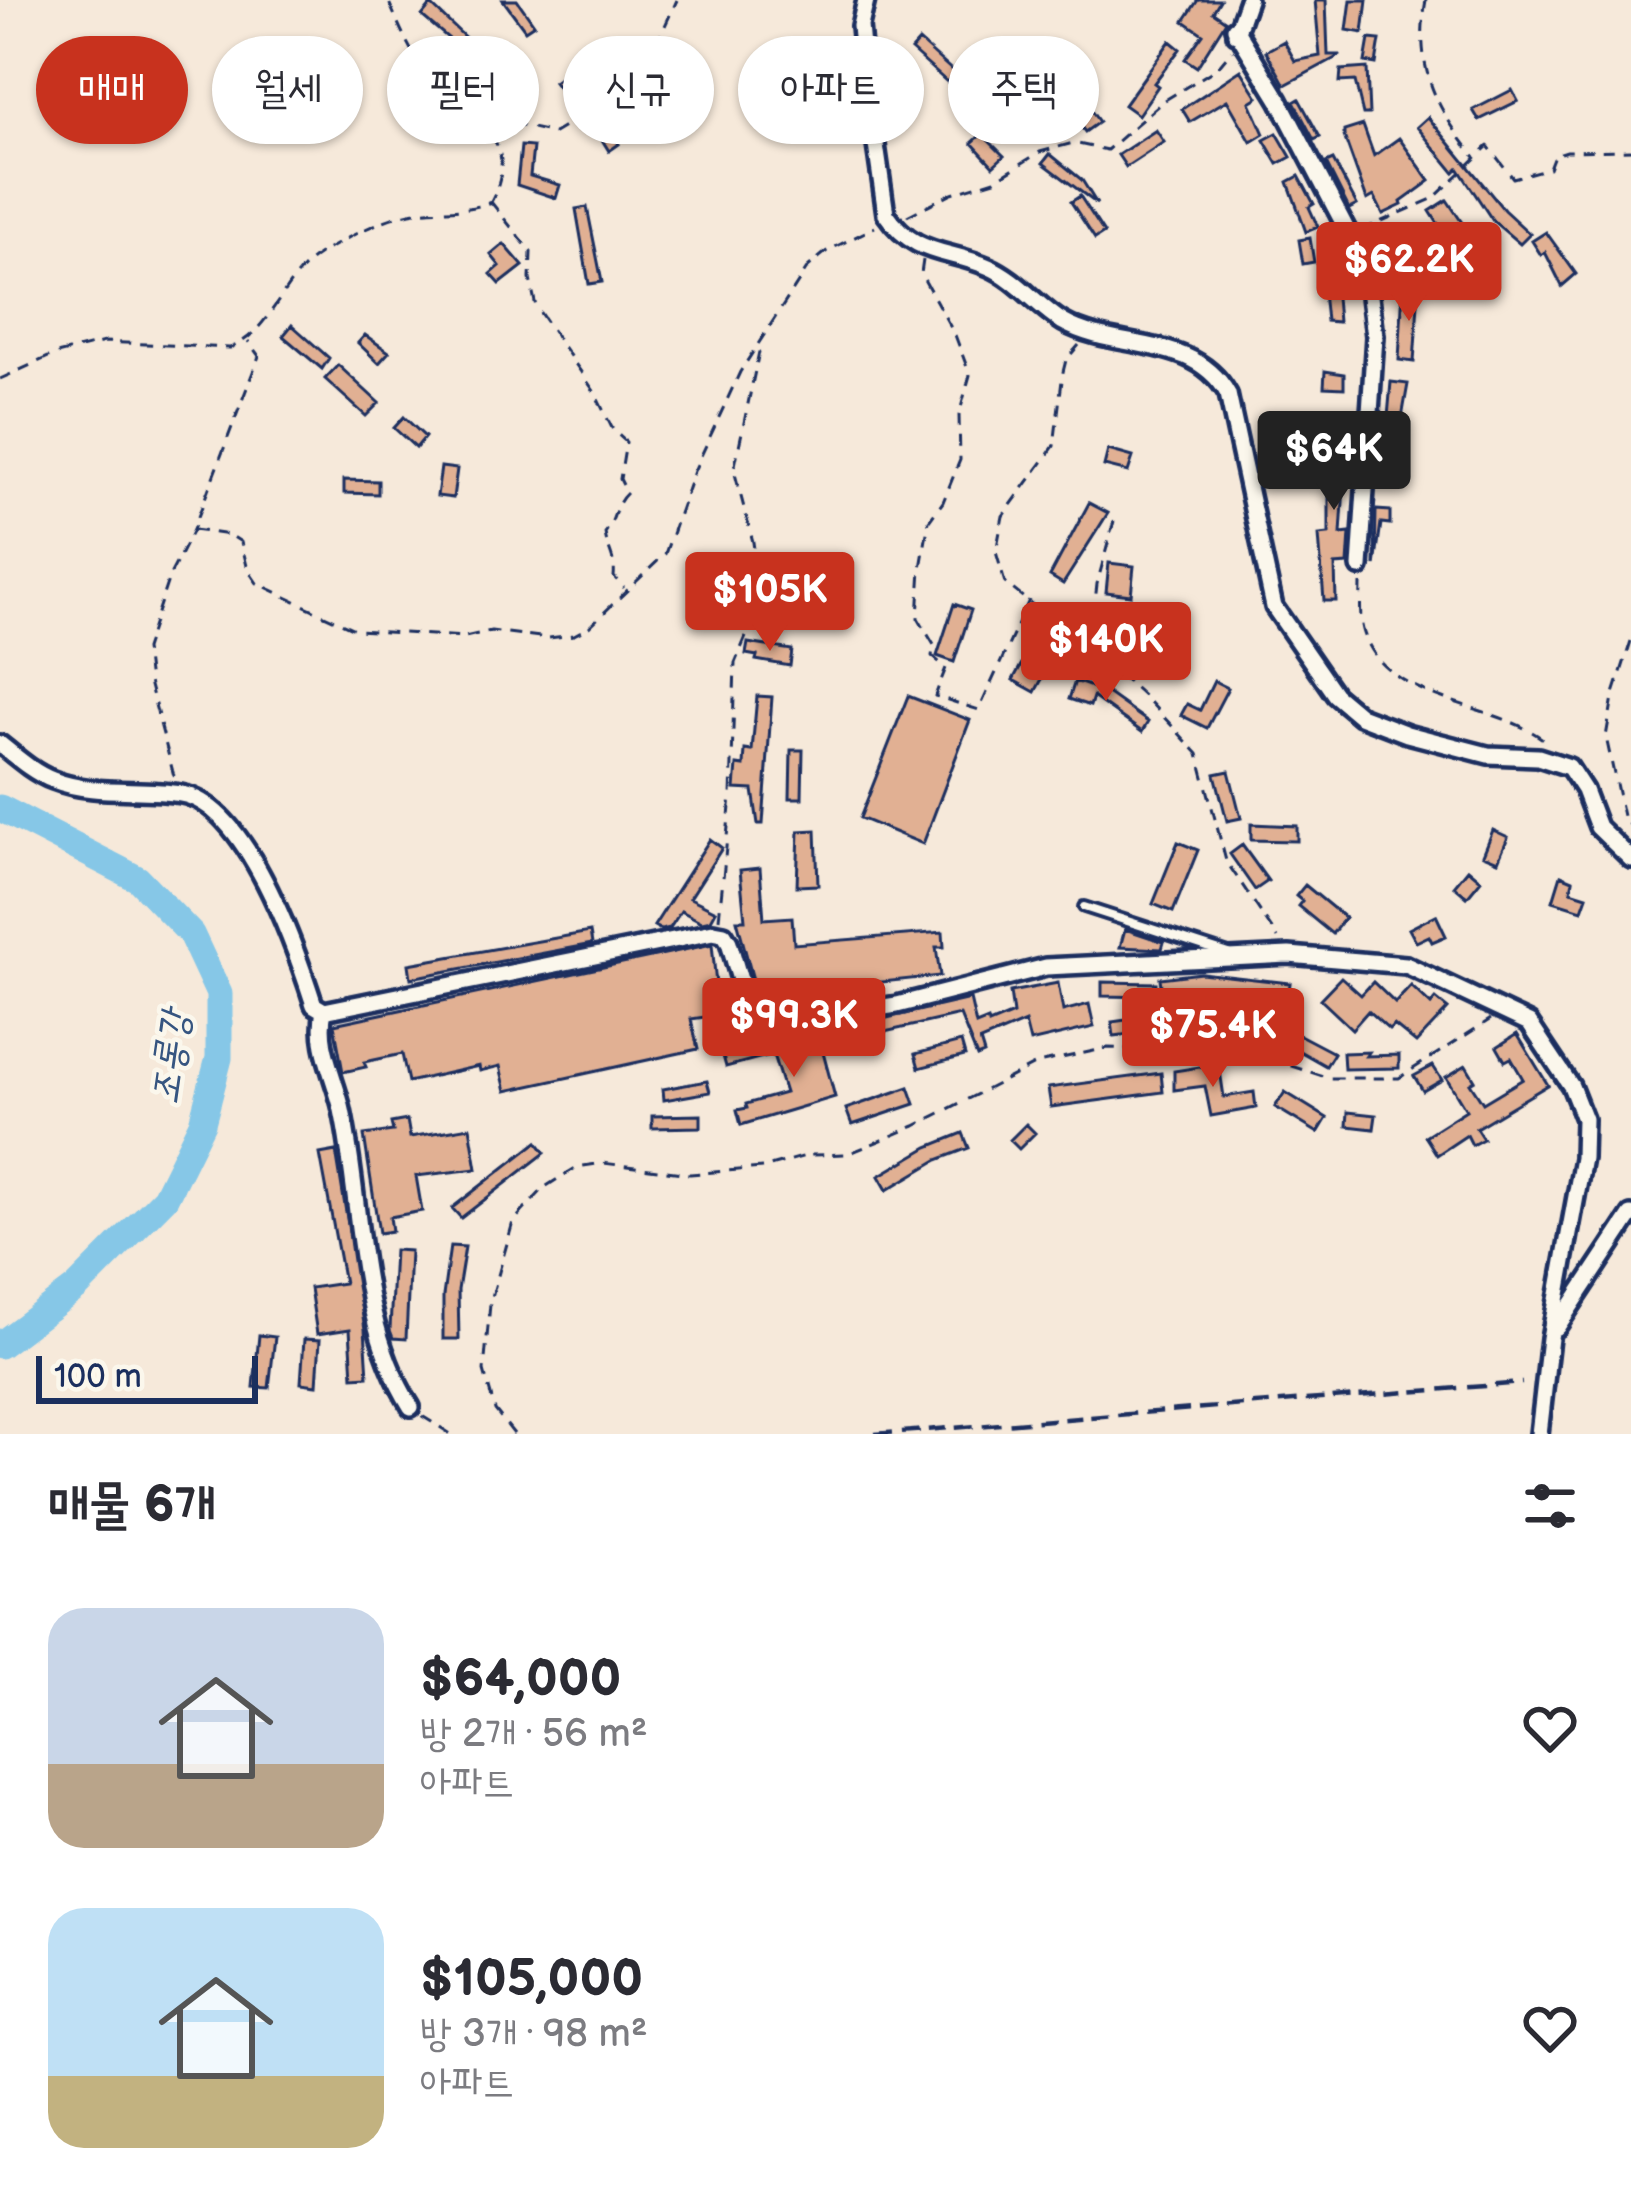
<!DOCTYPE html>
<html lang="ko">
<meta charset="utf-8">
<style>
:root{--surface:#fff;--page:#f2f2f3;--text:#2b2b33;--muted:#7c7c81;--accent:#c8321e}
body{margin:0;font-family:"Balsamiq Sans","Poor Story",sans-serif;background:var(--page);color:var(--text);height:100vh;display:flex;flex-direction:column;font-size:45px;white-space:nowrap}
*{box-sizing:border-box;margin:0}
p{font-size:39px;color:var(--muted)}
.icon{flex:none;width:66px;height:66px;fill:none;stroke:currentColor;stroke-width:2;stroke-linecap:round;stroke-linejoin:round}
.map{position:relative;height:1434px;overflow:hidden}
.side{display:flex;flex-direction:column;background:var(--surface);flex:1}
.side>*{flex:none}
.banner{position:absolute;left:36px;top:36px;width:1560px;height:108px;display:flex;gap:24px}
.scale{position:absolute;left:36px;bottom:30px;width:222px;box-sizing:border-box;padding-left:12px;border:6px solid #1b2f5e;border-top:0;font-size:33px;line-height:42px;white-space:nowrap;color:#1b2f5e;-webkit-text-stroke:9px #fbf7ec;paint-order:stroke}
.price{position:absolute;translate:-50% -102px;padding:0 27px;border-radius:12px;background:var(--accent);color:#fff;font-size:39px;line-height:78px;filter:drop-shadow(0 3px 6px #0008)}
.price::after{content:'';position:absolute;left:50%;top:72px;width:36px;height:27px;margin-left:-18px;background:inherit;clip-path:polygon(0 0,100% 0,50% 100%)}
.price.current{background:#222;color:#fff}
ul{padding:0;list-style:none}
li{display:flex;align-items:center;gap:36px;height:300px;padding:0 48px}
li span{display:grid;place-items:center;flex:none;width:336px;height:240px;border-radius:36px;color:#555}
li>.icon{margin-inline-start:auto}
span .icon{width:144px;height:144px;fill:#fffc;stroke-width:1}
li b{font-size:51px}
h2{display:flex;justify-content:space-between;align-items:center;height:144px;padding:0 48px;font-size:51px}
.tag{padding:0 42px;border-radius:54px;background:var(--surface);box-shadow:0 3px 9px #0004;font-size:42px;line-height:108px}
.tag.current{background:var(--accent);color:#fff}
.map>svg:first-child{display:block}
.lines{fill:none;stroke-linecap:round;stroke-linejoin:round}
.river{stroke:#86c7e7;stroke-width:27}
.building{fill:#e1b093;stroke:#1b2f5e;stroke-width:3}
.service-casing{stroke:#1b2f5e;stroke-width:16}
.minor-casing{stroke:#1b2f5e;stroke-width:24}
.path{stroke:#1b2f5e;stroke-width:3;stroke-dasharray:12 9;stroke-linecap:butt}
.service{stroke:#fbf7ec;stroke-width:8}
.minor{stroke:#fbf7ec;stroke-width:15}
.rail{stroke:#1b2f5e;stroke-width:4.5;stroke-dasharray:18 9;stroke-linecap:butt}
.labels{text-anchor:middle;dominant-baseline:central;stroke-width:9;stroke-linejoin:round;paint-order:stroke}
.water-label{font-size:39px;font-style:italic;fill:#365580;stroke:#fbf7ec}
</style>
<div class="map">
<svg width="1631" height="1434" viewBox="0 0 1631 1434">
<rect width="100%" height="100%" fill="#f6e9da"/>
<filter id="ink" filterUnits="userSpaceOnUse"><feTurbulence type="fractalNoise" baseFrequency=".00833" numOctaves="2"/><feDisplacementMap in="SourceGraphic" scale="24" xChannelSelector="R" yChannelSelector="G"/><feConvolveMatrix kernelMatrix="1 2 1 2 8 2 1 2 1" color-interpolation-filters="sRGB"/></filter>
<g filter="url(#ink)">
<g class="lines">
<!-- river -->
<path class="river" d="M0 808 138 879 191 934 219 994V1058L202 1123 165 1198 76 1288 0 1345"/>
</g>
<!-- building -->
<path class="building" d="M503 0H517L534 24 525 30Z
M1198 0H1220L1213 12 1226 21 1197 67 1185 59 1203 34 1184 21Z
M1315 0H1326L1328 55H1341L1285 85 1266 51 1284 41 1295 61 1320 56Z
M1351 0H1367L1363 33 1347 30Z
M431 5 494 65 484 75 461 49 422 16Z
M1369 39 1380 40 1376 64 1365 62Z
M919 41 955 73 947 82 911 50Z
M1170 41 1180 49 1154 83 1158 86 1138 115 1124 105Z
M594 47 628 65 623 75 589 57Z
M1367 68 1369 114H1363L1355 81 1340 82 1341 70Z
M1241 70 1258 97 1250 102 1264 134 1251 142 1227 100 1190 122 1182 109Z
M565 74 586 101 575 109 554 82Z
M1512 90 1518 101 1479 120 1473 110Z
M1299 99 1320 137 1314 140 1294 102Z
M1089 108 1099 122 1085 132 1075 118Z
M1428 117 1504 210 1530 234 1520 244 1493 221 1458 168 1454 172 1417 127Z
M606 123 619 144 609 151 596 130Z
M1363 125 1374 156 1399 138 1430 181 1401 202 1402 205 1383 214 1374 196 1367 200 1344 136V131Z
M1156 130 1164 142 1126 167 1118 155Z
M1277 133 1291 157 1278 164 1264 140Z
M982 134 1004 156 993 166 972 143Z
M521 146 533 147 530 176 560 185 556 198 517 185Z
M1050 154 1082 180 1097 204 1043 163Z
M1333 160 1357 205 1349 209 1326 163Z
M1299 176 1314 204 1309 207 1318 227 1306 232 1288 182Z
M1080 196 1104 233 1095 239 1071 202Z
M1447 200 1475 242 1446 261 1448 266 1431 273 1416 237 1440 227 1430 211Z
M587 207 602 282 589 284 576 209Z
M1546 232 1576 274 1562 286 1545 252 1541 255 1532 241Z
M1310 238 1314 262 1303 264 1299 240Z
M504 244 523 266 500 284 491 274 500 266 491 255Z
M1334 272 1338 322 1326 321 1321 273Z
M1403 288 1419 289 1414 362 1399 360Z
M292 325 329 358 322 369 283 336Z
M365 335 389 352 379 363 358 343Z
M338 365 379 403 366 416 325 379Z
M1325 371 1344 374V388L1324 387Z
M1391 382 1408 384 1400 429 1403 464H1382V429H1387Z
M1329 408H1336L1338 423 1345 424 1344 439H1339L1344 486 1341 534 1350 533 1348 564 1335 565 1336 601H1324L1319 535 1329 534Z
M404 417 425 437 416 448 394 428Z
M1108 450 1133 457 1128 472 1104 466Z
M441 467 457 469 453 498 437 496Z
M344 480 378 481V494L344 493Z
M1089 503 1108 513 1063 584 1050 576Z
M1376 510 1390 511V524L1381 523 1375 566Z
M1109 563 1134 566 1131 595 1106 592Z
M954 604 971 610 954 662 937 656Z
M1129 620 1135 644 1119 648 1113 624Z
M748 643 792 650 790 666 756 660 757 656 746 654Z
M1033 643 1055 655 1035 692 1013 680Z
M1075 681 1106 692 1148 722 1142 732 1093 697 1090 706 1069 699Z
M1214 681 1228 688 1207 728 1181 715 1187 704 1200 710Z
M757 696 772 697 763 824H758L753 790 735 789 737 765 744 766 745 750 752 751Z
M908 696 970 720 923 844 860 818Z
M791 750H803L802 798H790Z
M1229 771 1241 818 1227 821 1215 774Z
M1251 824 1297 826V841L1251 840Z
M816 830 818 885 797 886 799 831Z
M1493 830 1508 837 1498 861 1483 855Z
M710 839 722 848 690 898 716 911 711 920 702 922 681 911 670 928 661 930 654 926Z
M1178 842 1198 850 1173 912 1153 904Z
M1242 845 1268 881 1255 890 1230 854Z
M760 868 764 919 792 917 794 944 943 932 944 947H936L940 976 757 995 737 920H745L740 870Z
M1468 869 1481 880 1467 897 1454 886Z
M1561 875 1573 880 1571 891 1587 896 1582 910 1553 901Z
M1305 885 1345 918 1332 934 1298 906 1302 901 1296 896Z
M1436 915 1446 936 1432 942 1429 936 1416 942 1409 929Z
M1125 929 1164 942 1162 949 1120 947Z
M590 932 592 944 411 978 409 964Z
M712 944 719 1015 691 1019 698 1049 506 1091 500 1066 480 1071 479 1066 408 1082 402 1054 364 1062 366 1067 343 1072 334 1024Z
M1201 973 1290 983 1288 1000 1197 989 1162 993 1160 978Z
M1341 977 1361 995 1373 982 1395 1003 1411 986 1431 1005 1436 999 1448 1009 1416 1043 1394 1025 1389 1030 1368 1011 1352 1029 1320 999Z
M1102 982 1156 983V997L1102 996Z
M1058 983 1063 1011 1089 1004 1094 1027 1030 1042 1025 1022 980 1041 984 1054 977 1057 960 1015 876 1034 874 1021 970 999 976 1025 988 1020 989 1024 1013 1014 1010 992Z
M1198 1014H1222V1031L1174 1030V1018L1198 1019Z
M1153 1016 1155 1031 1114 1036 1112 1022Z
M1262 1019 1285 1021 1283 1036 1260 1034Z
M1294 1032 1334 1053 1326 1066 1287 1044Z
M818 1034 835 1097 741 1125 737 1110 747 1108 746 1104 785 1093 770 1045Z
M1517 1034 1548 1085 1476 1128 1483 1139 1472 1145 1467 1135 1437 1155 1425 1136 1466 1110 1446 1077 1466 1065 1475 1080 1470 1083 1483 1103 1523 1079 1511 1058 1505 1061 1497 1047Z
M961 1042 965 1056 919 1068 915 1054Z
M765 1045 767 1056 726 1067 723 1056Z
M1369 1052 1366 1056 1399 1055V1068L1344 1069 1343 1053Z
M1219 1064 1224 1097 1254 1092 1256 1108 1211 1116 1205 1086 1174 1090V1071Z
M1433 1066 1442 1080 1423 1091 1414 1076Z
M1161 1073 1163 1092 1051 1107 1048 1088Z
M707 1081 710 1092 664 1100 663 1089Z
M909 1087 915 1104 852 1125 846 1109Z
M1285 1092 1327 1118 1318 1133 1275 1107Z
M1348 1112 1376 1115 1374 1129 1347 1126Z
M701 1115V1127L652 1128V1116Z
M407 1120 410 1137 470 1127 477 1169 416 1176 422 1211 390 1217 392 1231 379 1233 364 1135 393 1131 391 1123Z
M1026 1124 1035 1133 1019 1149 1010 1140Z
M963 1133 969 1148 937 1160 887 1190 879 1176 928 1147Z
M537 1142 545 1153 461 1218 452 1208Z
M336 1151 365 1329 368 1376 353 1377 350 1329 317 1334 310 1288 344 1283 320 1154Z
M450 1246 465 1247 458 1290 459 1339H443V1296Z
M394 1250 410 1251 406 1339 393 1338 390 1330Z
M259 1335 275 1337 269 1388 254 1387Z
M304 1339 320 1340 317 1385 301 1383Z"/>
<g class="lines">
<defs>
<path id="service" d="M1084 907 1229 954"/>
<path id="minor" d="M866 0 860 26 862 48 886 214C915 257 948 249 989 267 1017 279 1037 306 1063 322 1115 352 1194 333 1228 394L1274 607 1335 695 1360 716 1407 734 1488 755 1538 757 1569 767 1584 790 1598 827 1631 859
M1235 28 1279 100 1349 234 1369 289 1375 336 1360 567
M1236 34 1248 0
M0 744C16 757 34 773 53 780 94 796 139 787 181 794 247 805 296 949 314 1005L324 1011 713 932 724 934 729 942 747 1004 767 1017 784 1022 897 1005 1046 967 1289 955 1406 965 1529 1023 1571 1086 1584 1119 1583 1158 1550 1338 1539 1434
M324 1011C316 1045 335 1077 342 1110 363 1209 356 1320 411 1407
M1557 1327 1631 1215"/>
</defs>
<!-- service casing -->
<use href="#service" class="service-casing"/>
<!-- minor casing -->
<use href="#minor" class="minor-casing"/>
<!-- path -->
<path class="path" d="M1426 0C1414 67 1435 107 1475 157
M491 126 509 123 554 133 577 119 620 110 637 86 677 0
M491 202 531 252 530 279 536 307 594 391 613 430 626 442 620 479 627 493C614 505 616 519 605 533 607 550 616 558 614 577L624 588
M907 216 952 193 995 180 1040 152 1073 143 1107 150 1162 102 1217 68 1232 50
M1362 230 1434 198 1488 146 1513 178 1549 168 1554 155 1567 151 1631 150
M923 260 921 274 955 335 970 375 959 415 960 460 943 502 929 521 921 568 918 618 934 645 932 656 946 668 935 696 979 710 1029 600
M1079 345 1066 360 1063 372 1054 446 1003 516 996 552 1005 583 1059 626 1087 637
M0 379 53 355 104 342 230 348C272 331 282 278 320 254 348 237 384 217 416 212 442 209 465 212 491 202 526 135 463 113 428 74 410 54 399 25 388 0
M1114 521 1097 584 1090 647 1149 701 1198 754 1226 861 1278 938
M193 530 230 535 241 542 248 570 257 583 356 630 465 637 491 631 549 638 574 635 589 627 665 554 694 471 740 372 808 267 827 251 875 227
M1361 583C1361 599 1359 614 1363 630 1385 706 1495 699 1548 743
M1631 641 1613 697 1606 737 1623 816 1631 826
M174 776 149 682 145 649 169 577 193 530 259 356 248 341
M719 919 731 796 735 663 761 601 753 542 734 470 760 347
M422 1416 451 1434
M514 1434 495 1410 484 1371 490 1304 513 1222 545 1187 577 1167 603 1163 690 1174 763 1168 809 1155 848 1154 915 1126 1038 1063 1108 1048 1247 1052 1329 1078H1399L1491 1019"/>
<!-- service -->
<use href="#service" class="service"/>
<!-- minor -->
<use href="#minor" class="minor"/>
<!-- rail -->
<path class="rail" d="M875 1434 1522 1383"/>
</g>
</g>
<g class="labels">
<!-- water labels -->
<g class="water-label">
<text transform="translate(171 1057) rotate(-82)">조롱강</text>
</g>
</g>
</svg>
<div class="scale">100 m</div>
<b class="price" style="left:1409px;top:324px">$62.2K</b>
<b class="price current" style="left:1334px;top:513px">$64K</b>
<b class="price" style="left:770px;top:654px">$105K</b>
<b class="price" style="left:1106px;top:704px">$140K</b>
<b class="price" style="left:794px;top:1080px">$99.3K</b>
<b class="price" style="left:1213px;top:1090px">$75.4K</b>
<div class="banner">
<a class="tag current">매매</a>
<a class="tag">월세</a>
<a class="tag">필터</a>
<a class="tag">신규</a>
<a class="tag">아파트</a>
<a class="tag">주택</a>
</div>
</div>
<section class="side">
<h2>매물 6개<svg class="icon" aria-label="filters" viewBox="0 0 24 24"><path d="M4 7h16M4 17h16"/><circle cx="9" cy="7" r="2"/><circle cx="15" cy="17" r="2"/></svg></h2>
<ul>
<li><span style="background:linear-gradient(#c9d6e8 65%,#b9a48a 0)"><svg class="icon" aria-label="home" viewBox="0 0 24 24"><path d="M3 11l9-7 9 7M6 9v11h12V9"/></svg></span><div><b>$64,000</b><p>방 2개 · 56 m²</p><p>아파트</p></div><svg class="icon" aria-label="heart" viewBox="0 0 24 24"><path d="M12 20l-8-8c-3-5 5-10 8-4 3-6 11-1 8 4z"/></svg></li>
<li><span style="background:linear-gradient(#bfe0f5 70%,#c2b280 0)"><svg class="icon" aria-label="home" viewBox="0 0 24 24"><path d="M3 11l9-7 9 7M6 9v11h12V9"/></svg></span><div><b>$105,000</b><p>방 3개 · 98 m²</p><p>아파트</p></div><svg class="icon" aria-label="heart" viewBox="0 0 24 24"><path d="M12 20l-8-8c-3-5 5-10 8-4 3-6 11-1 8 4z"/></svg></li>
</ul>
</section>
